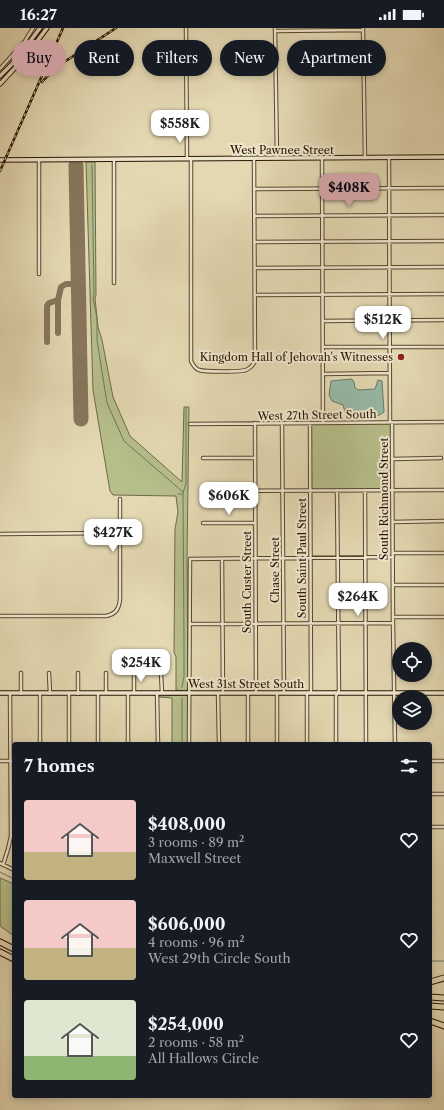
<!DOCTYPE html>
<meta charset="utf-8">
<style>
:root{--surface:#171b24;--page:#20242c;--text:#f1f3f6;--muted:#9ea1a6;--accent:#c59692}
body{margin:0;font-family:"Libre Caslon Text",serif;background:var(--page);color:var(--text);height:100vh;display:flex;flex-direction:column;font-size:15px;white-space:nowrap}
*{box-sizing:border-box;margin:0}
p{font-size:13px;color:var(--muted)}
.icon{flex:none;width:22px;height:22px;fill:none;stroke:currentColor;stroke-width:2;stroke-linecap:round;stroke-linejoin:round}
.map{position:relative;flex:1;overflow:hidden}
.sheet{position:absolute;left:12px;top:714px;width:420px;height:356px;display:flex;flex-direction:column;background:var(--surface);border-radius:4px;box-shadow:0 2px 6px #0003}
.sheet>*{flex:none}
.banner{position:absolute;left:12px;top:12px;width:420px;height:36px;display:flex;gap:8px}
.tools{position:absolute;left:392px;top:614px;display:grid;gap:8px}
.tools a{display:grid;place-items:center;width:40px;height:40px;border-radius:50%;background:var(--surface);box-shadow:0 2px 6px #0003;font-size:20px}
.price{position:absolute;translate:-50% -34px;padding:0 9px;border-radius:8px;background:#fff;color:#222;font-size:13px;line-height:26px;filter:drop-shadow(0 1px 2px #0008)}
.price::after{content:'';position:absolute;left:50%;top:24px;width:12px;height:9px;margin-left:-6px;background:inherit;clip-path:polygon(0 0,100% 0,50% 100%)}
.price.current{background:var(--accent);color:#111}
ul{padding:0;list-style:none}
li{display:flex;align-items:center;gap:12px;height:100px;padding:0 12px}
li span{display:grid;place-items:center;flex:none;width:112px;height:80px;border-radius:4px;color:#555}
li>.icon{margin-inline-start:auto}
span .icon{width:48px;height:48px;fill:#fffc;stroke-width:1}
li b{font-size:17px}
h2{display:flex;justify-content:space-between;align-items:center;height:48px;padding:0 12px;font-size:17px}
.chip{padding:0 14px;border-radius:18px;background:var(--surface);box-shadow:0 2px 6px #0003;font-size:14px;line-height:36px}
.chip.current{background:var(--accent);color:#111}
.status{display:flex;justify-content:space-between;align-items:center;height:28px;padding:0 20px;background:var(--surface);direction:ltr}
.status svg{height:11px;fill:currentColor}
.map>svg:first-child{display:block}
.green{fill:#b6be8a;stroke:#706a46}
.water{fill:#96baa9;stroke:#6a7866}
.lines{fill:none;stroke-linecap:round;stroke-linejoin:round}
.stream{stroke:#6a7866;stroke-width:1}
.taxiway{stroke:#86765a;stroke-width:6}
.runway{stroke:#86765a;stroke-width:15}
.street-casing{stroke:#58462e;stroke-width:4.5}
.secondary-casing{stroke:#291502;stroke-width:5.5}
.highway-casing{stroke:#291502;stroke-width:7}
.street{stroke:#ede6cd;stroke-width:2.5}
.secondary{stroke:#ede6cd;stroke-width:3.5}
.highway{stroke:#e3d8b2;stroke-width:5}
.rail-casing{stroke:#291502;stroke-width:2.5}
.rail{stroke:#ede6cd;stroke-width:1;stroke-dasharray:3;stroke-linecap:butt}
.poi-dot{fill:#8f2418;stroke:#ede6cd;stroke-width:1.5}
.labels{text-anchor:middle;dominant-baseline:central;stroke-width:4;stroke-linejoin:round;paint-order:stroke}
.street-label{font-size:11px;fill:#291502;stroke:#ede6cd}
.poi-label{font-size:11px;fill:#291502;stroke:#ede6cd;text-anchor:end}
</style>
<div class="status"><b>16:27</b><svg viewBox="0 0 49 12"><path d="M0 12V9h3v3zM5 12V6h3v6zM10 12V3h3v9zM15 12V0h3v12zM26 1h20v11H26zM47 4h2v5h-2z"/></svg></div>
<div class="map">
<svg width="444" height="1082" viewBox="0 0 444 1082">
<rect width="100%" height="100%" fill="#e3d8b2"/>
<filter id="stains"><feTurbulence type="fractalNoise" baseFrequency=".005" numOctaves="4"/><feColorMatrix values="0 0 0 0 .2 0 0 0 0 .09 0 0 0 0 .02 0 0 0 .5 -.17"/></filter>
<radialGradient id="worn" r=".72"><stop offset=".6" stop-color="#630" stop-opacity="0"/><stop offset="1" stop-color="#630" stop-opacity=".3"/></radialGradient>
<!-- green -->
<path class="green" d="M86 134H95L96 267 95 270 98 299 102 312 113 369 130 408 182 454 184 379H189L187 530 188 660 186 663 176 662V629L174 624 175 501 178 484 176 468 113 467 110 463 93 362Z
M392 394V462L310 463V395Z
M186 667 188 669V716H172V670L159 669V668Z
M0 850 14 856V908L0 898Z"/>
<!-- water -->
<path class="water" d="M352 351 354 354 355 360 358 362 375 361 378 352 382 353 384 384C375 392 360 389 349 389L346 387 343 377 332 373 329 367 331 353Z"/>
<g class="lines">
<!-- stream -->
<path class="stream" d="M92 137 94 266 93 270 97 290V312L107 375 124 413 183 464
M178 466H183
M182 659 184 649V614L183 465 186 455V380
M182 670V716
M0 844 14 851
M430 933H444"/>
<!-- taxiway -->
<path class="taxiway" d="M58 305V272L61 259 66 256H78
M47 314V278L49 275 58 272"/>
<!-- runway -->
<path class="runway" d="M76 137 81 391"/>
<defs>
<path id="street" d="M186 0 187 131
M275 0 277 130
M363 0 365 130
M275 3 363 2
M0 41 25 13 33 0
M389 130 390 394
M191 131V333C193 337 195 341 199 342 205 344 241 344 246 342 251 340 253 337 255 333L254 131
M322 131 323 395
M39 132V246
M255 161 444 160
M255 188 444 187
M255 214 444 213
M255 240 444 239
M114 255V132
M255 267 444 266
M323 293 444 292
M323 319H444
M323 346 390 345
M392 394 393 595 395 716
M255 395 256 665
M282 395 284 665
M310 395 311 665
M190 396 444 394
M203 430H255
M392 431 441 430
M365 462 366 716
M203 463 444 462
M393 494 444 493
M203 495H255
M0 506 120 505
M393 525H444
M222 531 223 665
M393 557H444
M0 588H106C116 586 119 581 120 571V471
M393 589H444
M190 596 393 595
M49 645 50 666
M78 645V666
M106 645V665
M161 645 162 665
M134 665V645
M157 665 158 716
M218 665 219 716
M248 665V716
M307 665V716
M21 666V645
M40 666V716
M98 666V716
M128 666V716
M69 716V666
M189 716 190 531 393 529
M277 716V665
M336 716V668L339 662 337 462
M0 733H14
M430 733H443
M430 766H444
M430 799H444
M0 835 14 842
M3 837 8 821 11 808 10 666"/>
<path id="secondary" d="M0 48 17 31 40 0
M0 56 26 28 47 0
M0 132 444 129
M0 665H444"/>
<path id="highway" d="M0 914 14 921
M0 924 14 931
M430 954 444 950
M430 969 444 970
M430 978 444 979
M430 993 444 998"/>
</defs>
<!-- street casing -->
<use href="#street" class="street-casing"/>
<!-- secondary casing -->
<use href="#secondary" class="secondary-casing"/>
<!-- highway casing -->
<use href="#highway" class="highway-casing"/>
<!-- street -->
<use href="#street" class="street"/>
<!-- secondary -->
<use href="#secondary" class="secondary"/>
<!-- highway -->
<use href="#highway" class="highway"/>
<defs>
<path id="rail" d="M42 54 55 40 116 0
M0 143 63 0"/>
</defs>
<!-- rail casing -->
<use href="#rail" class="rail-casing"/>
<!-- rail -->
<use href="#rail" class="rail"/>
</g>
<!-- markers -->
<circle class="poi-dot" cx="401" cy="329" r="4"/>
<g class="labels">
<!-- street labels -->
<g class="street-label">
<text x="282" y="122">West Pawnee Street</text>
<text transform="translate(317 387) rotate(-1)">West 27th Street South</text>
<text transform="translate(384 471) rotate(-90)">South Richmond Street</text>
<text transform="translate(302 530) rotate(-90)">South Saint Paul Street</text>
<text transform="translate(275 542) rotate(-90)">Chase Street</text>
<text transform="translate(247 554) rotate(-90)">South Custer Street</text>
<text x="246" y="656">West 31st Street South</text>
</g>
<!-- poi labels -->
<g class="poi-label">
<text x="393" y="329">Kingdom Hall of Jehovah's Witnesses</text>
</g>
</g>
<rect width="100%" height="100%" filter="url(#stains)"/>
<rect width="100%" height="100%" fill="url(#worn)"/>
</svg>
<div class="tools">
<a><svg class="icon" aria-label="locate" viewBox="0 0 24 24"><circle cx="12" cy="12" r="6"/><path d="M12 2v4M12 18v4M2 12h4M18 12h4"/></svg></a>
<a><svg class="icon" aria-label="layers" viewBox="0 0 24 24"><path d="M12 4l9 5-9 5-9-5zM3 14l9 5 9-5"/></svg></a>
</div>
<b class="price" style="left:180px;top:116px">$558K</b>
<b class="price current" style="left:349px;top:180px">$408K</b>
<b class="price" style="left:383px;top:312px">$512K</b>
<b class="price" style="left:229px;top:488px">$606K</b>
<b class="price" style="left:113px;top:525px">$427K</b>
<b class="price" style="left:358px;top:589px">$264K</b>
<b class="price" style="left:141px;top:655px">$254K</b>
<div class="banner">
<a class="chip current">Buy</a>
<a class="chip">Rent</a>
<a class="chip">Filters</a>
<a class="chip">New</a>
<a class="chip">Apartment</a>
</div>
<section class="sheet">
<h2>7 homes<svg class="icon" aria-label="filters" viewBox="0 0 24 24"><path d="M4 7h16M4 17h16"/><circle cx="9" cy="7" r="2"/><circle cx="15" cy="17" r="2"/></svg></h2>
<ul>
<li><span style="background:linear-gradient(#f6c9c9 65%,#c2b280 0)"><svg class="icon" aria-label="home" viewBox="0 0 24 24"><path d="M3 11l9-7 9 7M6 9v11h12V9"/></svg></span><div><b>$408,000</b><p>3 rooms · 89 m²</p><p>Maxwell Street</p></div><svg class="icon" aria-label="heart" viewBox="0 0 24 24"><path d="M12 20l-8-8c-3-5 5-10 8-4 3-6 11-1 8 4z"/></svg></li>
<li><span style="background:linear-gradient(#f6c9c9 60%,#c2b280 0)"><svg class="icon" aria-label="home" viewBox="0 0 24 24"><path d="M3 11l9-7 9 7M6 9v11h12V9"/></svg></span><div><b>$606,000</b><p>4 rooms · 96 m²</p><p>West 29th Circle South</p></div><svg class="icon" aria-label="heart" viewBox="0 0 24 24"><path d="M12 20l-8-8c-3-5 5-10 8-4 3-6 11-1 8 4z"/></svg></li>
<li><span style="background:linear-gradient(#dfe7d0 70%,#8fb573 0)"><svg class="icon" aria-label="home" viewBox="0 0 24 24"><path d="M3 11l9-7 9 7M6 9v11h12V9"/></svg></span><div><b>$254,000</b><p>2 rooms · 58 m²</p><p>All Hallows Circle</p></div><svg class="icon" aria-label="heart" viewBox="0 0 24 24"><path d="M12 20l-8-8c-3-5 5-10 8-4 3-6 11-1 8 4z"/></svg></li>
</ul>
</section>
</div>
